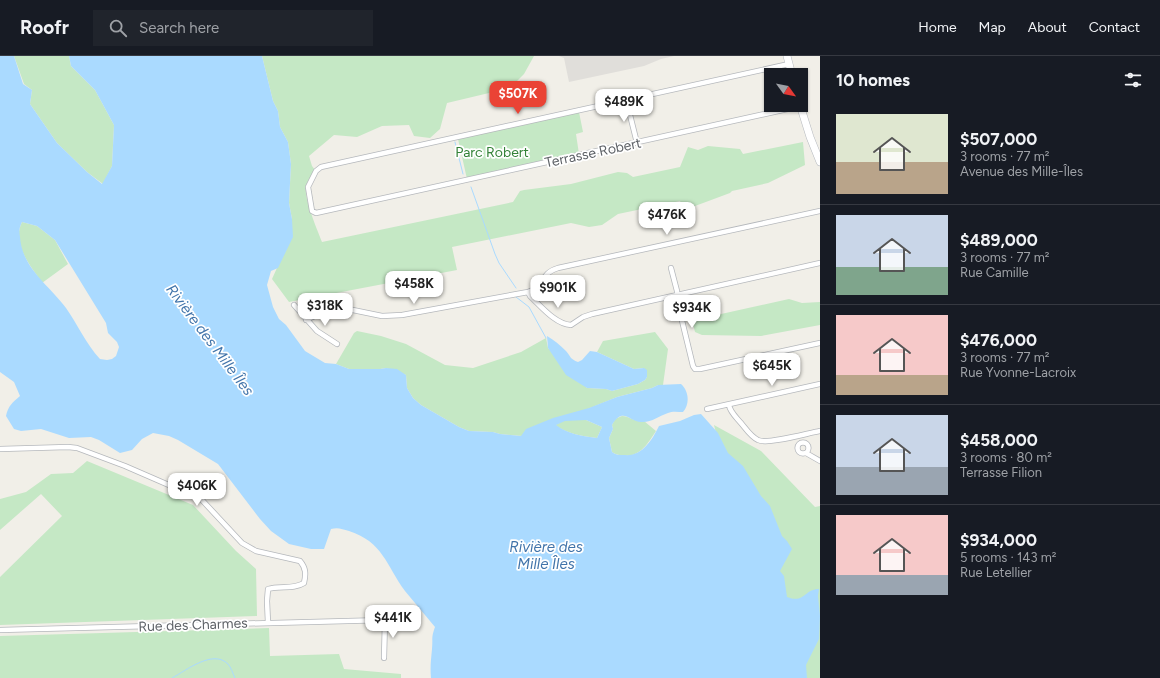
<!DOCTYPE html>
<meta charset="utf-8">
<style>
:root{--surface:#171b24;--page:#20242c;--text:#f1f3f6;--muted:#9ea1a6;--line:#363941;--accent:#ea4335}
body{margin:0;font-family:Figtree,sans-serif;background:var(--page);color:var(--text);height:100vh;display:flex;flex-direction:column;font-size:15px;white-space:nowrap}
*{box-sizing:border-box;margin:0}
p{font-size:13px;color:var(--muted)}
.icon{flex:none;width:22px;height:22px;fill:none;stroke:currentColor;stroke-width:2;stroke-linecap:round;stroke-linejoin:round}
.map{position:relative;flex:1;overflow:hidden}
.panel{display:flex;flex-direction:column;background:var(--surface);width:340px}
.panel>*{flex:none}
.needle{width:26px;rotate:123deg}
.fabs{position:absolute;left:764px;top:12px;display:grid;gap:8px}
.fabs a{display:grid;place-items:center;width:44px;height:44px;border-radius:0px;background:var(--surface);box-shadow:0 1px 3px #0004;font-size:20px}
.price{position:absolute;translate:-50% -34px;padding:0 9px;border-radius:8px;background:#fff;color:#222;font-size:13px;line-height:26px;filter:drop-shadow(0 1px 2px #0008)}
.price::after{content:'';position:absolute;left:50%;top:24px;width:12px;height:9px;margin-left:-6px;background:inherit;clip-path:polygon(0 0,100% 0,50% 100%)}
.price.selected{background:var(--accent);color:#fff}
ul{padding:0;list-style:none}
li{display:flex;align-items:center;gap:12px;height:100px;padding:0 16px}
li+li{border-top:1px solid var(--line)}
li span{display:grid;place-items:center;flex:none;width:112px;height:80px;border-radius:0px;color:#555}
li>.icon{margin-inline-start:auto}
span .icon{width:48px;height:48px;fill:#fffc;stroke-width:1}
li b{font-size:17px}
h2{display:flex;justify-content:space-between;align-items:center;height:48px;padding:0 16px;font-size:17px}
header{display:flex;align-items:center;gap:24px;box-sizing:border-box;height:56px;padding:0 20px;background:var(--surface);border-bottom:1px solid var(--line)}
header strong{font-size:19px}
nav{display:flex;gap:22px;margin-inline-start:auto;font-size:14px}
.search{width:280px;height:36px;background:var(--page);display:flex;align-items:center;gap:10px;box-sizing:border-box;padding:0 14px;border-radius:0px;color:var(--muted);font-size:15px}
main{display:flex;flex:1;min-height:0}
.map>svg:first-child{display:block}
.industrial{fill:#e0deda}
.green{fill:#c5e8c5}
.water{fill:#aadaff;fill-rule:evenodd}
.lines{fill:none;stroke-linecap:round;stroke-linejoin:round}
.stream{stroke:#aadaff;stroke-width:1}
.street-casing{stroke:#b5b8bc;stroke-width:6}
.secondary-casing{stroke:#b6babf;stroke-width:8}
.street{stroke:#fff;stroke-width:4.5}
.secondary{stroke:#fff;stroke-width:7}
.labels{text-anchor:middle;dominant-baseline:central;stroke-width:3.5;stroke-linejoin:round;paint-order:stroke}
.park-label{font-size:14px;fill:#348238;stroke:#fff}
.street-label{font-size:14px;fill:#5f6368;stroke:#fff}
.water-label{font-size:15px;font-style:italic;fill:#4174aa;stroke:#fff}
</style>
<header>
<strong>Roofr</strong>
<div class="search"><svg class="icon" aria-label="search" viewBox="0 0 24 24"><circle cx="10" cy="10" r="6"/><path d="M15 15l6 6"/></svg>Search here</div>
<nav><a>Home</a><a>Map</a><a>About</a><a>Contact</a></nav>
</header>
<main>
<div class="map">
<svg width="820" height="622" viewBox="0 0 820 622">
<rect width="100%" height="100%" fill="#f1efe8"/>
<!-- industrial -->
<path class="industrial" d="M559 0H674L661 3 644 10 569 26 564 2Z"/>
<!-- green -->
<path class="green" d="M14 0H69L71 10 95 34 114 69 112 110 103 128 87 116 57 87 30 48 32 34 24 28Z
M262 0H534L524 18 510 32 447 47 440 73 430 82 414 80 409 69 382 70 357 81 334 79 309 100 312 110 315 114C312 119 307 125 306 131 304 143 317 173 322 186L513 146 520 135 524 134 571 128 618 116 627 117 633 121 680 111 688 91 698 94 708 90 740 93 743 98 803 86 805 109 768 127 732 135 730 137 687 153H684L680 145 618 158 602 169 589 171 571 167 452 191 457 214 289 246 272 223 285 194 292 163 289 147 291 108 288 86 280 71 278 55 273 45Z
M579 56 583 76 576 78 579 98 467 123 458 83Z
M22 166 37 170 55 184 68 208 42 227C31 210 11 188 22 166Z
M789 243 802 247 820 246V269L761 280 702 279 695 276 693 268 694 264Z
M357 275 381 280 406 288 445 309 473 312 521 296 546 282 548 292 587 332 606 333 612 335 638 328 645 324 647 321 643 312 634 313 597 296 603 285 655 276 668 293 663 329H658L652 332 617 341 522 380 500 378 493 376 469 375 459 371 421 349 413 342 407 332 406 319 386 312 380 313H349L336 308 354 277Z
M622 360C629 360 637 367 644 365L656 375C648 387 641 400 625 400 620 399 616 399 612 396L609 382 613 373 612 369 615 363Z
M565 364H586L602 371 597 382C583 380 567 378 555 369Z
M714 369 761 395 815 451 820 450V622H800L779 545 721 397Z
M87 405 193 449 236 495 256 513 257 560 0 569V521L62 460 41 438 0 474V443L26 436 51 418 73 417Z
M269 572 270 600 339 598 344 613 401 618V622H0V580Z"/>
<!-- water -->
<path class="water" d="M0 0H14L23 28 32 34 30 48 57 87 87 116 102 128 112 110 114 69 95 34 71 10 69 0H262L273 45 278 55 280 71 288 86 291 108 289 147 292 163 293 181 278 212 271 215 267 229 273 251 279 263 286 269 305 295 325 307 336 308 349 313H380L386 312 397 313 406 319 407 332 413 342 421 349 459 371 469 375 493 376 500 378 521 380 526 373 553 362 589 352 617 341 652 332 658 329 681 328C689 335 690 348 683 356 678 356 672 355 668 357 659 360 651 367 641 366 630 366 623 350 612 369L613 373 609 382 612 396C616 399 619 399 624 399 642 401 652 384 659 370L680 365 694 359 701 358 718 377 728 397 743 410 761 440 770 450 782 480 787 485 792 493 780 515 784 520 787 541C805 548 804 533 819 533L818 540 820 560 819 583 806 609 807 622H431C430 611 431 604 432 593 433 582 431 582 435 571 425 559 415 547 405 535 386 509 383 486 349 475 342 473 338 471 331 473L324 493H311L289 488 271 475 260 463 218 408 178 384 169 380 153 377 142 383 132 394 120 397 99 384 91 381 69 382 41 373 21 375 14 373 6 360C8 350 13 346 20 340L14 326 0 316ZM22 166 37 170 55 184 106 267 108 277 117 286 119 291 116 300 112 303 107 304 100 303C86 288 78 269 66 252 49 229 22 212 20 181 19 175 19 172 22 166ZM565 365 586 364 602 371 597 382C583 380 567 378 556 369Z
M547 280C554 284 560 289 566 295 571 301 570 303 578 306L582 304 590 295 597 296 634 313 644 312 647 314V321L645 324 638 328 612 335 606 333 587 332 566 319 548 292Z"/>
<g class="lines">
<!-- stream -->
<path class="stream" d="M455 86 463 118
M471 131 495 198 499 207 516 232
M516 241 529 251 546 282
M172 622C187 614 213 593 228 608 231 611 233 618 235 622"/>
<defs>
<path id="street" d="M789 8 321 111 316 115 308 131 312 155 316 157 801 50
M626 43 637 87
M671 212 677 235V244L693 310 695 313H700L820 287
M528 236 530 240C541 250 555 268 571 269L583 261 592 258 820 207
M294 249 317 275 337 288
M306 264 321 257 340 253H348L382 260 402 259 528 236C547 231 538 218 558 212L820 155
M729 349C730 356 736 361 741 367 746 373 751 381 758 384 767 389 808 377 820 375
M707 353 820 328
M797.5 392a5.5 5.5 0 1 1 11 0a5.5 5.5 0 1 1-11 0Z
M0 393 68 391 77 392 125 410 201 443 242 487 256 495 300 505C306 512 306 518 304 527 293 534 280 529 268 533L267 545 268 567
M806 397 820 405
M0 574 385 564 384 602"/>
<path id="secondary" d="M787 0 792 19
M800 49 810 81 820 106"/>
</defs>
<!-- street casing -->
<use href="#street" class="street-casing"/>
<!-- secondary casing -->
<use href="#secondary" class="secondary-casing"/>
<!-- street -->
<use href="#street" class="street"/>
<!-- secondary -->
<use href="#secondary" class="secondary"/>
</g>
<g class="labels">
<!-- park labels -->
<g class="park-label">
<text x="492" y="96">Parc Robert</text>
</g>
<!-- street labels -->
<g class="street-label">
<text transform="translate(593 97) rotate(-12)">Terrasse Robert</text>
<text transform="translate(193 569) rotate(-2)">Rue des Charmes</text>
</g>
<!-- water labels -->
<g class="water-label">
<text transform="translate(210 284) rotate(53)">Rivière des Mille Îles</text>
<text x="546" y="491">Rivière des<tspan x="546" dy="17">Mille Îles</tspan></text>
</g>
</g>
</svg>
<div class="fabs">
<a><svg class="needle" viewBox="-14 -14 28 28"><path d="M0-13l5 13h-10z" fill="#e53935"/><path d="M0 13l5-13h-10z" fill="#9ea1a6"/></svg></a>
</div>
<b class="price selected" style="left:518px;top:59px">$507K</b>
<b class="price" style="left:624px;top:67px">$489K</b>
<b class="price" style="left:667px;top:180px">$476K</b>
<b class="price" style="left:414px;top:249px">$458K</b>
<b class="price" style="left:558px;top:253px">$901K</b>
<b class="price" style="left:325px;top:271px">$318K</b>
<b class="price" style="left:692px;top:273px">$934K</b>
<b class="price" style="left:772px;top:331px">$645K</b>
<b class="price" style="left:197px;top:451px">$406K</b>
<b class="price" style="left:393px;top:583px">$441K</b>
</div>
<section class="panel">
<h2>10 homes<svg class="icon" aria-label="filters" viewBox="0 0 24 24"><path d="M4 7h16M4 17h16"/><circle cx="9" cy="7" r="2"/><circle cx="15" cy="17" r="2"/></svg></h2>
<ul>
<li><span style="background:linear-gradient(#dfe7d0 60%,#b9a48a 0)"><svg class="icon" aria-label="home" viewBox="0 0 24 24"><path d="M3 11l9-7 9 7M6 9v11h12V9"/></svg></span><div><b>$507,000</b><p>3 rooms · 77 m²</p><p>Avenue des Mille-Îles</p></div></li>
<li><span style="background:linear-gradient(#c9d6e8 65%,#7fa58c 0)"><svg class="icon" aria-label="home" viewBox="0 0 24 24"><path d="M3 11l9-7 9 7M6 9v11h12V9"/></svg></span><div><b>$489,000</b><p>3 rooms · 77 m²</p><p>Rue Camille</p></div></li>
<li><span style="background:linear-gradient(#f6c9c9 75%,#b9a48a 0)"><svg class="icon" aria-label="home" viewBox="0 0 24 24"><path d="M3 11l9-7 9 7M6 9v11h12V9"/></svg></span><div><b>$476,000</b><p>3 rooms · 77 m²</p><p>Rue Yvonne-Lacroix</p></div></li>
<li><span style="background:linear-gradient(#c9d6e8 65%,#9aa5b1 0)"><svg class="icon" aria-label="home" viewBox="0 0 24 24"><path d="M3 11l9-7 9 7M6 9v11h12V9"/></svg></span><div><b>$458,000</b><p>3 rooms · 80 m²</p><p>Terrasse Filion</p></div></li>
<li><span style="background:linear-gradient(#f6c9c9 75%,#9aa5b1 0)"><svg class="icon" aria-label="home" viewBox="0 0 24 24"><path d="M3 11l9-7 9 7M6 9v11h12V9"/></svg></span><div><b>$934,000</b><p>5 rooms · 143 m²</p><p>Rue Letellier</p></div></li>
</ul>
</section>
</main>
